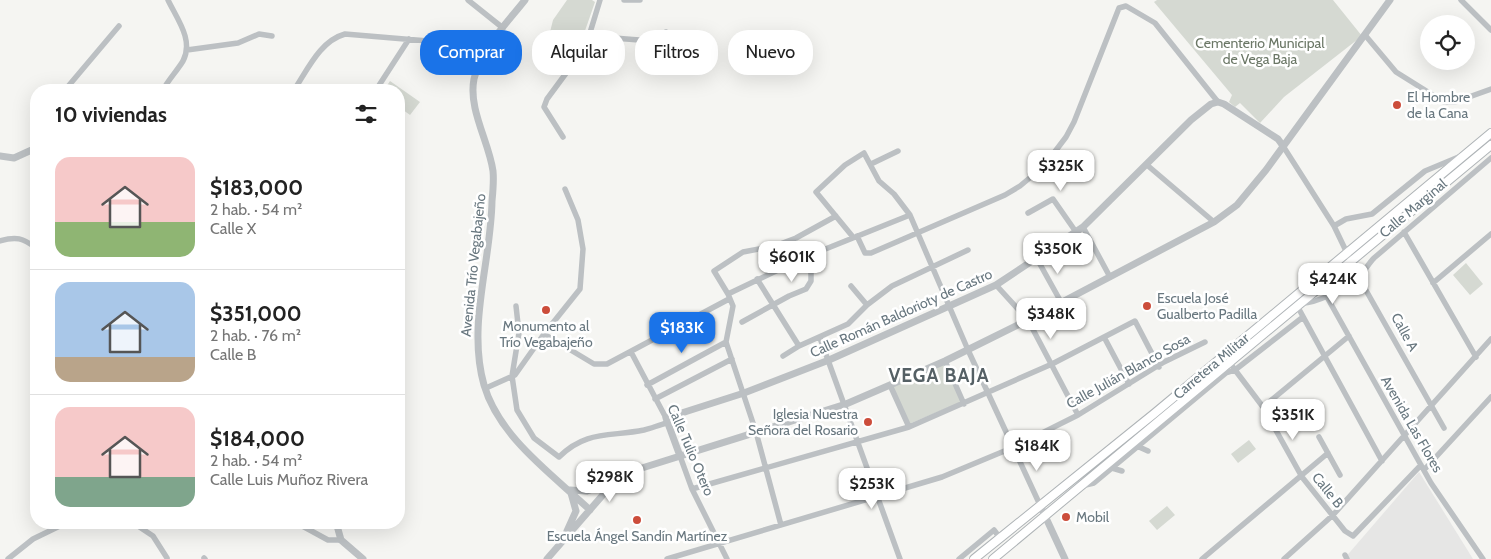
<!DOCTYPE html>
<html lang="es">
<meta charset="utf-8">
<style>
:root{--surface:#fff;--page:#f2f2f2;--text:#222;--muted:#767676;--line:#e0e0e0;--accent:#1a73e8}
body{margin:0;font-family:Cabin,sans-serif;background:var(--page);color:var(--text);height:100vh;display:flex;flex-direction:column;font-size:19px;white-space:nowrap}
*{box-sizing:border-box;margin:0}
p{font-size:16px;color:var(--muted)}
.icon{flex:none;width:28px;height:28px;fill:none;stroke:currentColor;stroke-width:2;stroke-linecap:round;stroke-linejoin:round}
.map{position:relative;flex:1;overflow:hidden}
.details{position:absolute;left:30px;top:84px;width:375px;height:445px;display:flex;flex-direction:column;background:var(--surface);border-radius:20px;box-shadow:0 5px 20px #0002}
.details>*{flex:none}
.hud{position:absolute;left:420px;top:30px;width:475px;height:45px;display:flex;gap:10px}
.fabs{position:absolute;left:1420px;top:15px;display:grid;gap:10px}
.fabs a{display:grid;place-items:center;width:55px;height:55px;border-radius:50%;background:var(--surface);box-shadow:0 5px 20px #0002;font-size:25px}
.price{position:absolute;translate:-50% -42px;padding:0 11px;border-radius:10px;background:#fff;color:#222;font-size:16px;line-height:32px;filter:drop-shadow(0 1px 2px #0008)}
.price::after{content:'';position:absolute;left:50%;top:30px;width:15px;height:11px;margin-left:-8px;background:inherit;clip-path:polygon(0 0,100% 0,50% 100%)}
.price.active{background:var(--accent);color:#fff}
ul{padding:0;list-style:none}
li{display:flex;align-items:center;gap:15px;height:125px;padding:0 25px}
li+li{border-top:1px solid var(--line)}
li span{display:grid;place-items:center;flex:none;width:140px;height:100px;border-radius:15px;color:#555}
li>.icon{margin-inline-start:auto}
span .icon{width:60px;height:60px;fill:#fffc;stroke-width:1}
li b{font-size:21px}
h2{display:flex;justify-content:space-between;align-items:center;height:60px;padding:0 25px;font-size:21px}
.pill{padding:0 18px;border-radius:20px;background:var(--surface);box-shadow:0 5px 20px #0002;font-size:18px;line-height:45px}
.pill.active{background:var(--accent);color:#fff}
.map>svg:first-child{display:block}
.built{fill:#e6e6e5}
.green{fill:#d5d9d2}
.lines{fill:none;stroke-linecap:round;stroke-linejoin:round}
.secondary-casing{stroke:#afb4b7;stroke-width:10}
.minor{stroke:#bcc0c3;stroke-width:5.5}
.tertiary{stroke:#bcc0c3;stroke-width:7}
.secondary{stroke:#fff;stroke-width:8}
.poi-dot{fill:#cc4d3b;stroke:#fff;stroke-width:2}
.labels{text-anchor:middle;dominant-baseline:central;stroke-width:5;stroke-linejoin:round;paint-order:stroke}
.park-label{font-size:14px;fill:#6b7766;stroke:#fff}
.poi-label{font-size:14px;fill:#68777f;stroke:#fff;text-anchor:start}
.street-label{font-size:14px;fill:#68777f;stroke:#fff}
.district-label{font-size:19px;font-weight:bold;letter-spacing:1px;fill:#556065;stroke:#fff}
</style>
<div class="map">
<svg width="1491" height="559" viewBox="0 0 1491 559">
<rect width="100%" height="100%" fill="#f5f5f2"/>
<!-- built -->
<path class="built" d="M1419 472 1473 559H1344Z"/>
<!-- green -->
<path class="green" d="M567 0H592L595 2 579 48 550 32 553 20Z
M1157 0H1333L1362 36 1284 97 1260 123 1240 103 1235 107 1229 102 1232 95 1154 2Z
M390 81 420 102 410 115 399 107V90H384Z
M1466 263 1483 284 1470 295 1453 275Z
M944 363 961 402 909 424 892 385Z
M1249 440 1256 449 1238 463 1231 454Z
M1167 506 1175 515 1157 530 1149 521Z"/>
<g class="lines">
<defs>
<path id="secondary" d="M974 559 1155 413 1491 133
M993 559 1491 145"/>
</defs>
<!-- secondary casing -->
<use href="#secondary" class="secondary-casing"/>
<!-- minor -->
<path class="minor" d="M468 0 503 28
M624 0H640
M1461 0 1491 30
M1365 35 1396 72 1444 102H1455L1491 89
M589 36 664 42 666 32
M187 50 238 43 259 34 272 36
M65 90 119 26
M163 90C168 80 177 71 183 61 194 40 177 19 168 0
M294 90C308 69 320 41 345 34L428 41 478 66
M376 90 409 39
M563 137 544 107 547 99 578 57 589 36 600 0
M1283 146 1334 226 1359 278 1444 428
M871 164 898 151
M1147 165 1214 222
M1028 213 1053 199 1076 232
M1334 226 1346 219 1372 214 1425 171 1461 156
M1083 227 1110 277
M1404 232 1476 357
M857 236 865 253H871L1005 195 1020 186 1044 166 1066 137 1074 122 1119 8 1126 6 1155 23 1218 102
M853 237 816 192 845 165 864 153 879 181 894 194 910 215 968 350 1040 505
M0 241C16 236 23 238 36 248
M1036 257 1061 302
M757 279 799 346
M1433 283 1491 234
M996 285 1028 320 1078 415
M851 286 867 305
M728 294 803 258 910 215
M1327 297 1431 483 1483 559
M1300 303C1314 305 1346 288 1357 279 1363 274 1368 264 1374 258L1491 158
M516 306 519 333 512 376 517 410 534 438 559 457C586 430 610 437 644 430 652 428 659 425 667 423
M1300 311 1382 461
M742 322 789 296 806 289 811 281V273L803 258
M544 334 594 364H607L729 299
M1104 337 1129 384
M820 338 900 559
M631 352 666 418
M783 356 799 346 848 324 867 305 892 286 968 250
M945 361 964 404
M1229 362 1263 407 1302 477 1345 531 1353 536 1421 465
M647 385 726 342
M890 385 909 427
M486 388 515 375 544 334 580 289 583 249 578 220 565 189
M655 399 732 359
M1263 407 1349 336
M1319 437 1340 475
M1137 446 1148 451
M680 456 692 489 727 559
M1112 468 1122 471
M1424 470 1491 397
M1081 486 1094 483 1226 373 1235 370 1303 317
M692 489 909 427 1052 364 1135 321 1159 367
M132 522 153 536 167 558
M295 522 328 540H341
M781 525 756 432 726 342 733 306 728 294 714 271 743 252 775 246 796 238 836 216
M1345 555 1347 559
M204 558 205 559
M8 559 33 539 68 522
M667 559 942 477 1014 447 1078 415 1164 362 1205 342
M959 559 994 530 1000 538
M1202 559 1328 453
M1284 559 1333 515 1491 339"/>
<!-- tertiary -->
<path class="tertiary" d="M525 0C506 24 481 49 474 79 468 109 489 142 493 171 494 181 493 191 492 201 491 262 467 325 484 385 499 437 552 474 590 510
M0 156 14 158 36 148
M680 456 666 418 744 393 829 360 996 285 1083 227 1191 120 1211 104 1218 102 1224 104 1278 139 1283 146
M570 490 587 491 612 482
M1040 505 1065 559
M336 522 341 540 363 559
M567 531 576 511 571 493
M547 559 615 481 626 473 846 404 890 385 945 361 1028 320 1214 222 1237 205 1266 170 1390 0"/>
<!-- secondary -->
<use href="#secondary" class="secondary"/>
</g>
<!-- markers -->
<g class="poi-dot">
<circle cx="1397" cy="105" r="5"/>
<circle cx="1147" cy="306" r="5"/>
<circle cx="546" cy="310" r="5"/>
<circle cx="868" cy="422" r="5"/>
<circle cx="1066" cy="517" r="5"/>
<circle cx="637" cy="520" r="5"/>
</g>
<g class="labels">
<!-- park labels -->
<g class="park-label">
<text x="1260" y="43">Cementerio Municipal<tspan x="1260" dy="16">de Vega Baja</tspan></text>
</g>
<!-- poi labels -->
<g class="poi-label">
<text x="1407" y="97">El Hombre<tspan x="1407" dy="16">de la Cana</tspan></text>
<text x="1157" y="298">Escuela José<tspan x="1157" dy="16">Gualberto Padilla</tspan></text>
<text x="546" y="326" text-anchor="middle">Monumento al<tspan x="546" dy="16">Trío Vegabajeño</tspan></text>
<text x="858" y="414" text-anchor="end">Iglesia Nuestra<tspan x="858" dy="16">Señora del Rosario</tspan></text>
<text x="1076" y="517">Mobil</text>
<text x="637" y="536" text-anchor="middle">Escuela Ángel Sandín Martínez</text>
</g>
<!-- street labels -->
<g class="street-label">
<text transform="translate(1413 208) rotate(-40)">Calle Marginal</text>
<text transform="translate(473 265) rotate(-84)">Avenida Trío Vegabajeño</text>
<text transform="translate(901 313) rotate(-24)">Calle Román Baldorioty de Castro</text>
<text transform="translate(1405 332) rotate(61)">Calle A</text>
<text transform="translate(1211 366) rotate(-40)">Carretera Militar</text>
<text transform="translate(1128 371) rotate(-29)">Calle Julián Blanco Sosa</text>
<text transform="translate(1412 424) rotate(60)">Avenida Las Flores</text>
<text transform="translate(691 450) rotate(67)">Calle Tulio Otero</text>
<text transform="translate(1328 490) rotate(51)">Calle B</text>
</g>
<!-- district labels -->
<g class="district-label">
<text x="939" y="375">VEGA BAJA</text>
</g>
</g>
</svg>
<div class="fabs">
<a><svg class="icon" aria-label="locate" viewBox="0 0 24 24"><circle cx="12" cy="12" r="6"/><path d="M12 2v4M12 18v4M2 12h4M18 12h4"/></svg></a>
</div>
<b class="price" style="left:1061px;top:192px">$325K</b>
<b class="price" style="left:1058px;top:275px">$350K</b>
<b class="price" style="left:792px;top:283px">$601K</b>
<b class="price" style="left:1333px;top:305px">$424K</b>
<b class="price" style="left:1051px;top:340px">$348K</b>
<b class="price active" style="left:682px;top:354px">$183K</b>
<b class="price" style="left:1293px;top:441px">$351K</b>
<b class="price" style="left:1037px;top:472px">$184K</b>
<b class="price" style="left:610px;top:503px">$298K</b>
<b class="price" style="left:872px;top:510px">$253K</b>
<div class="hud">
<a class="pill active">Comprar</a>
<a class="pill">Alquilar</a>
<a class="pill">Filtros</a>
<a class="pill">Nuevo</a>
</div>
<section class="details">
<h2>10 viviendas<svg class="icon" aria-label="filters" viewBox="0 0 24 24"><path d="M4 7h16M4 17h16"/><circle cx="9" cy="7" r="2"/><circle cx="15" cy="17" r="2"/></svg></h2>
<ul>
<li><span style="background:linear-gradient(#f6c9c9 65%,#8fb573 0)"><svg class="icon" aria-label="home" viewBox="0 0 24 24"><path d="M3 11l9-7 9 7M6 9v11h12V9"/></svg></span><div><b>$183,000</b><p>2 hab. · 54 m²</p><p>Calle X</p></div></li>
<li><span style="background:linear-gradient(#a9c7e8 75%,#b9a48a 0)"><svg class="icon" aria-label="home" viewBox="0 0 24 24"><path d="M3 11l9-7 9 7M6 9v11h12V9"/></svg></span><div><b>$351,000</b><p>2 hab. · 76 m²</p><p>Calle B</p></div></li>
<li><span style="background:linear-gradient(#f6c9c9 70%,#7fa58c 0)"><svg class="icon" aria-label="home" viewBox="0 0 24 24"><path d="M3 11l9-7 9 7M6 9v11h12V9"/></svg></span><div><b>$184,000</b><p>2 hab. · 54 m²</p><p>Calle Luis Muñoz Rivera</p></div></li>
</ul>
</section>
</div>
